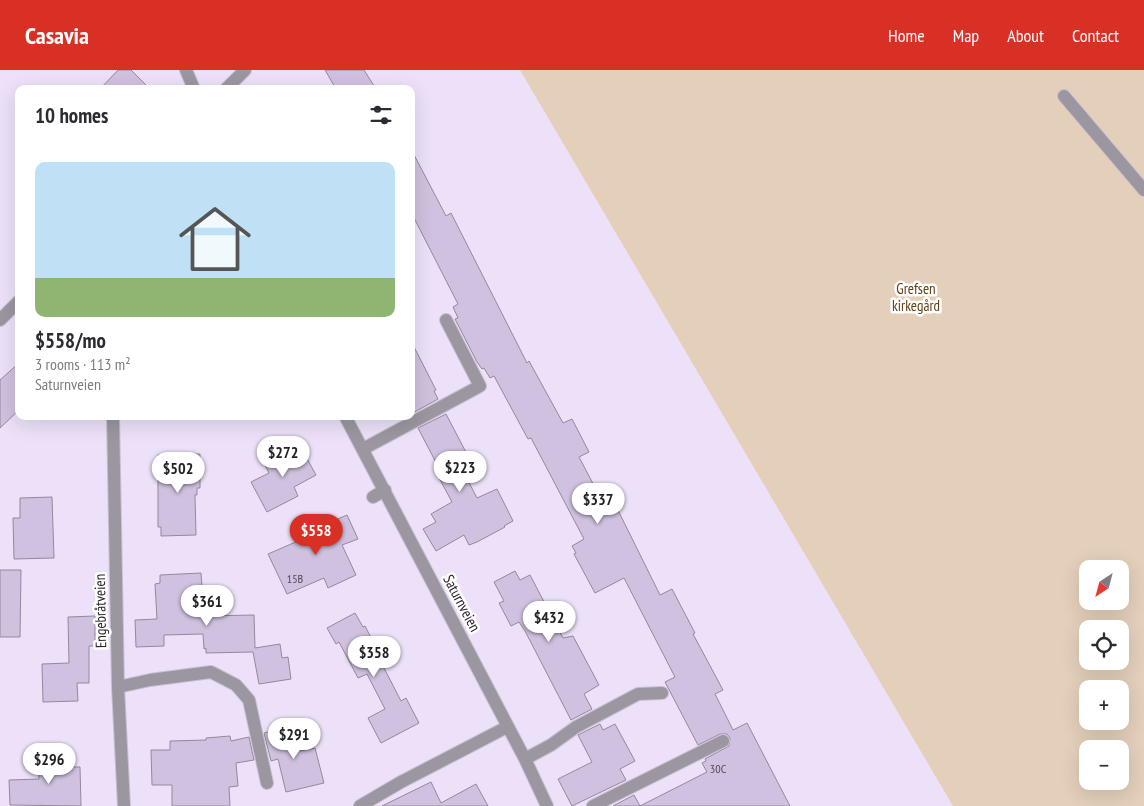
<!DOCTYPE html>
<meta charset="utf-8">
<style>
:root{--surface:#fff;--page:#f2f2f3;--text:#2b2b33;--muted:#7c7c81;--line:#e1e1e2;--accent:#d93025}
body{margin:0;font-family:"PT Sans Narrow",sans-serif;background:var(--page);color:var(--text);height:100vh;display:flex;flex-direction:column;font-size:19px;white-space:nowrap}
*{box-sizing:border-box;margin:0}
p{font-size:16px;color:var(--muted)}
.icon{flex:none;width:28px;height:28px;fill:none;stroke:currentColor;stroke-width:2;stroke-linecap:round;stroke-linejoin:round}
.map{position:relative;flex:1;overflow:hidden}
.drawer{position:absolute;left:15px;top:15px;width:400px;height:335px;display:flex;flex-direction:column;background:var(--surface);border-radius:10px;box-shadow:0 5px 20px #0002}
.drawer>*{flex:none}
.needle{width:32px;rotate:216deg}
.buttons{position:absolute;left:1079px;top:490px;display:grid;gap:10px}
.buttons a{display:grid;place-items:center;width:50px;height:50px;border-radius:10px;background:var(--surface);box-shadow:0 5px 20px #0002;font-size:25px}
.price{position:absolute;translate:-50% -42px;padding:0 11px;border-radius:18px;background:#fff;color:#222;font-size:16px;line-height:32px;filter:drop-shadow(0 1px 2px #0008)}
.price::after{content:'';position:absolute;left:50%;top:30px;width:15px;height:11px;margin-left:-8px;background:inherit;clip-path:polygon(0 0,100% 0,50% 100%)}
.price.on{background:var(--accent);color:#fff}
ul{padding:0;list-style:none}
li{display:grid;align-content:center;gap:10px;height:265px;padding:0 20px}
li+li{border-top:1px solid var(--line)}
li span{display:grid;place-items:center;height:155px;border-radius:10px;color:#555}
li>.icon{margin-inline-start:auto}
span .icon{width:90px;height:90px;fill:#fffc;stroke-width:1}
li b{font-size:21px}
h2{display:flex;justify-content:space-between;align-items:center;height:60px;padding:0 20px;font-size:21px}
header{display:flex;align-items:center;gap:30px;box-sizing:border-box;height:70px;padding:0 25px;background:var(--accent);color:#fff}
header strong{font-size:24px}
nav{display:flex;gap:28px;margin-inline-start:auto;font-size:18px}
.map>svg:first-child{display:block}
.green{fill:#e3cfba;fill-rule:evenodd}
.building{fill:#cfc1df;stroke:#93899e}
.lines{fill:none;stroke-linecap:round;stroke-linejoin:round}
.minor-casing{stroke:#c9bfd3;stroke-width:14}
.minor{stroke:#9b96a0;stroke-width:12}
.labels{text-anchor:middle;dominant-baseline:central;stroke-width:5;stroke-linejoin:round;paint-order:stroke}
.number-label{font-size:12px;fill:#514a58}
.park-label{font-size:15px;fill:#623f14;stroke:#fff}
.street-label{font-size:15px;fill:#27232b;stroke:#fff}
</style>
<header>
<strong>Casavia</strong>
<nav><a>Home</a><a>Map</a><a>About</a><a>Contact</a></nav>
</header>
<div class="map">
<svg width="1144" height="736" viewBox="0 0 1144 736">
<rect width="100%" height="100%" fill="#ece1f8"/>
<!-- green -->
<path class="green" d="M520 0H1144V736H953ZM1088 499H1120V531H1088ZM1088 559H1120V591H1088ZM1088 619H1120V651H1088ZM1088 679H1120V711H1088Z"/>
<!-- building -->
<path class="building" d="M118 0H131L150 19H100Z
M325 0H364L376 19H336Z
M411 79 446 146 451 143 527 293 529 291 563 353 572 349 589 382 579 387 599 425 608 420 660 525 672 519 695 563 693 564 723 620 715 624 733 660 747 653 790 736H613L634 725 640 736 707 702 702 693 706 691 705 689 729 676 730 668 727 664H720L698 675 665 612 675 607 624 508 595 523 574 484 576 483 572 476 584 469 531 368 528 369 494 306 490 308 484 298 482 299 477 292 455 249 458 248 453 237 458 234 411 142Z
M411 271 436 320 434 321 438 329 411 344Z
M19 293V340L0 358V310Z
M446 344 469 388 459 393 477 428 497 419 513 451 504 456 505 457 477 472 469 475 464 465 436 481 423 459 436 452 431 444 452 432 438 406 442 404 418 358Z
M299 374 316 405 294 417 298 426 267 442 251 412 269 403 264 393Z
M200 384V418H197V425H195L196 465 161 466V457H158V385Z
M52 427 54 488 14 489 13 448H20V428Z
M347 445 358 469 342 475 356 505 328 518 324 508 287 524 268 484 305 468 302 461 330 448 331 452Z
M0 500H21L20 567H0Z
M515 501 520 510 530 505 563 568 573 566 599 615 584 624 592 639 571 650 525 561 519 552 511 556 499 533 504 531 494 512Z
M201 503 204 546 254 545 255 578 280 574 282 588 288 587 291 609 259 614 253 582 206 583V578L204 579 203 564 164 565V576L136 577 135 550 157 549 155 514 160 513V505Z
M355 543 363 557 365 556 385 595 383 596 401 631 406 628 419 653 381 673 368 648 385 639 367 604 358 608 339 572 336 574 327 558Z
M95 546V576H89V613H77L78 631 43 632 42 594 69 593 68 547Z
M600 654 603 660 615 654 635 691 620 699 626 710 572 736 558 709 592 692 578 665Z
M295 656 301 681 315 678 324 713 286 722 278 689 271 691 264 663Z
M230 666 231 671 249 667 254 690 236 693 238 716 229 717 230 736H172V715H152L151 680H170V671L206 670V668Z
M66 684V697H80L81 736 10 735 9 710 39 709 38 685Z
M431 712 441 733 476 714 488 736H382Z"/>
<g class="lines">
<defs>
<path id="minor" d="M186 0 194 19
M226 19 245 0
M1064 26 1144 120
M0 250 19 231
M113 346 118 617 124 736
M345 346 525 689 547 736
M363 379 480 316 446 250
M373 427 385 420
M118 617 150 610 211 602 236 615 249 630 267 713
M525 689 551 675 576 657 638 624 662 623
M360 736 401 712 507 657
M593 736 723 671"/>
</defs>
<!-- minor casing -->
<use href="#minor" class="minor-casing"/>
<!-- minor -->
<use href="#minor" class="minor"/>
</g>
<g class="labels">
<!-- number labels -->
<g class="number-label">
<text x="295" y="508">15B</text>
<text x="718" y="698">30C</text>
</g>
<!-- park labels -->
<g class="park-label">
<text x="916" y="218">Grefsen<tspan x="916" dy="17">kirkegård</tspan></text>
</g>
<!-- street labels -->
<g class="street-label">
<text transform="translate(462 533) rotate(62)">Saturnveien</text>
<text transform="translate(100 541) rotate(-91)">Engebråtveien</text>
</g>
</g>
</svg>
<div class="buttons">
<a><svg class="needle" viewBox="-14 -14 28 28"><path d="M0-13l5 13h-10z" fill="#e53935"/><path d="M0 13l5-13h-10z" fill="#7c7c81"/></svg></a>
<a><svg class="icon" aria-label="locate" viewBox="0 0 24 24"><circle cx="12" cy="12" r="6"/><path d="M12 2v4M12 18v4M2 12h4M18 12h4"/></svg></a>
<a>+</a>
<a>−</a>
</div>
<b class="price" style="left:283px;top:408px">$272</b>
<b class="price" style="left:460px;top:423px">$223</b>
<b class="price" style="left:178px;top:424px">$502</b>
<b class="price" style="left:598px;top:455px">$337</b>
<b class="price on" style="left:316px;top:486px">$558</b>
<b class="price" style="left:207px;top:557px">$361</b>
<b class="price" style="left:549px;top:573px">$432</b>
<b class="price" style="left:374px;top:608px">$358</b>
<b class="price" style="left:294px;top:690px">$291</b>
<b class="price" style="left:49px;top:715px">$296</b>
<section class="drawer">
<h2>10 homes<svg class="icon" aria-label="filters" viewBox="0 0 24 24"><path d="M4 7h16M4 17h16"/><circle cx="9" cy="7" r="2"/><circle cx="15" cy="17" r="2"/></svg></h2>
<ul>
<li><span style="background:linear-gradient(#bfe0f5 75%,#8fb573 0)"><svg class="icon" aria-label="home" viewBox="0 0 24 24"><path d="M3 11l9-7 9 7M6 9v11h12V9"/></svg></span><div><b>$558/mo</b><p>3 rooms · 113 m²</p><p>Saturnveien</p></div></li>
</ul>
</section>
</div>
